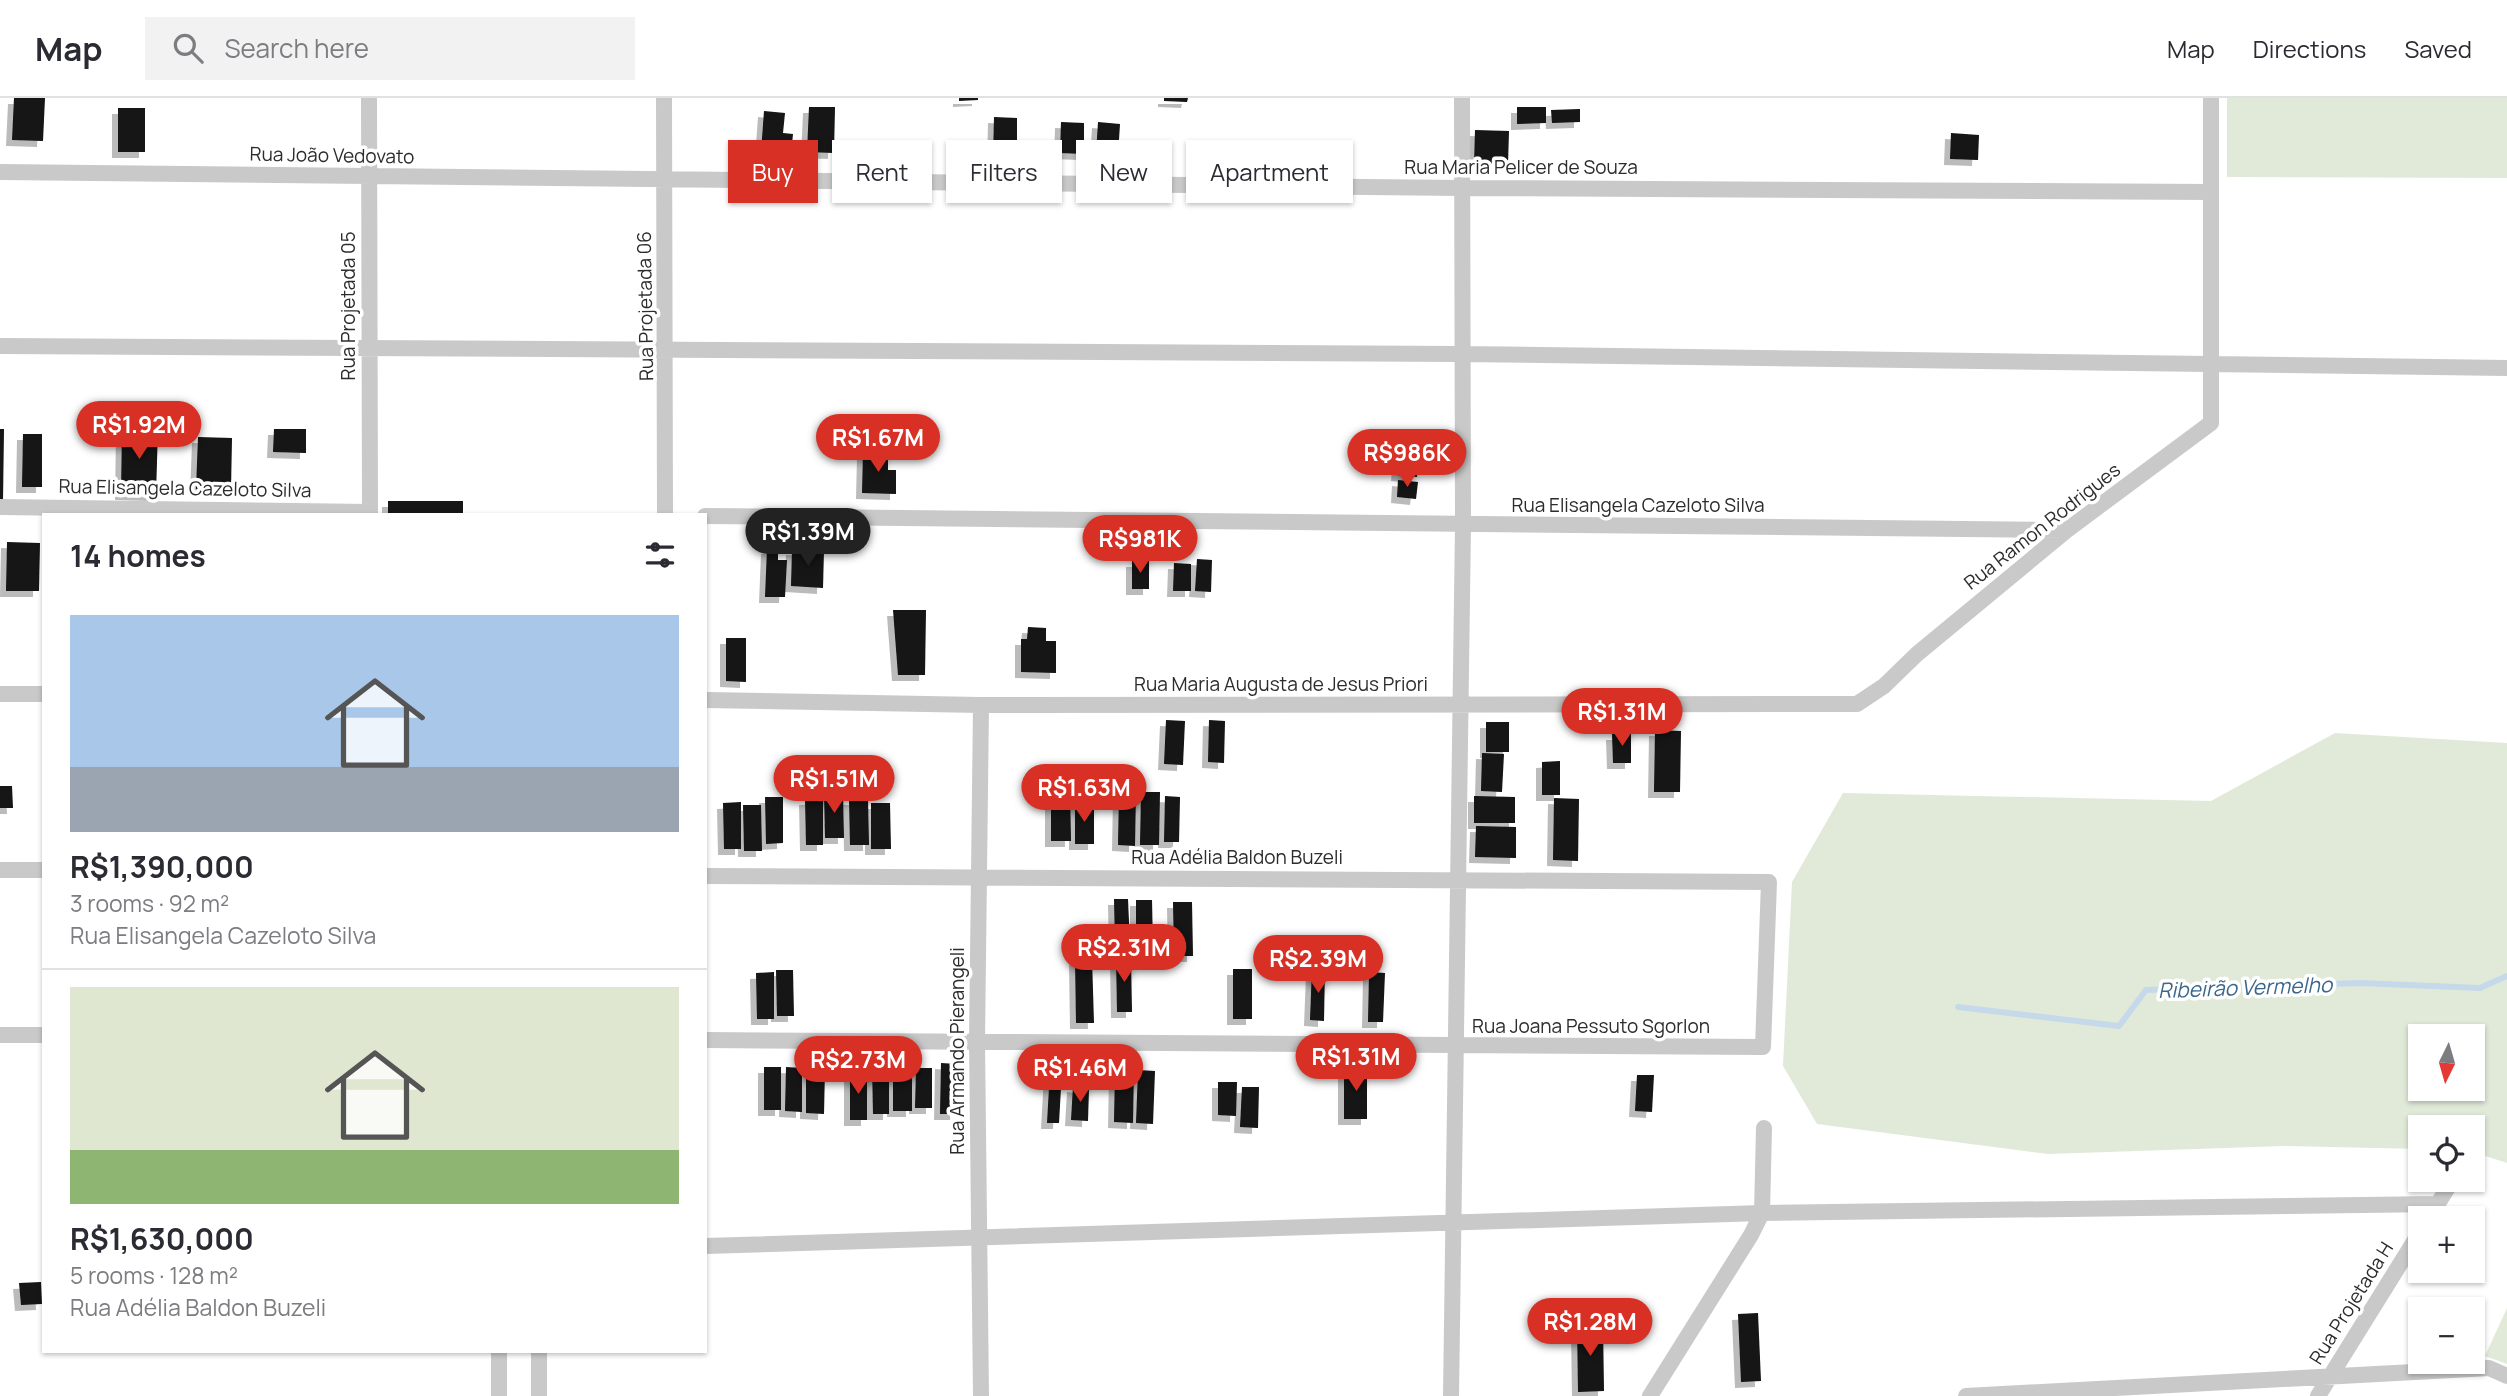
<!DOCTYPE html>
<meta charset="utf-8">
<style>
:root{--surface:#fff;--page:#f2f2f3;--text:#2b2b33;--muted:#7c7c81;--line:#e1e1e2;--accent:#d93025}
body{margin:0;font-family:Manrope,sans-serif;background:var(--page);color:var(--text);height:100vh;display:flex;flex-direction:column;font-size:26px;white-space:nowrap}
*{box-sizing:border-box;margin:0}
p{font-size:23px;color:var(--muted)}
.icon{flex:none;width:38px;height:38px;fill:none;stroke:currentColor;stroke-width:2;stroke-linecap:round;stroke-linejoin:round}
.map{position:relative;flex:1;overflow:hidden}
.details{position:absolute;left:42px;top:415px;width:665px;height:840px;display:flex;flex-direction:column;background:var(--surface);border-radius:0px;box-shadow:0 2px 5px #0004}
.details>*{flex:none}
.guide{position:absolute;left:728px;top:42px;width:665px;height:63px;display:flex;gap:14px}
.needle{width:46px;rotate:185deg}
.tools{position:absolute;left:2408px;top:926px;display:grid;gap:14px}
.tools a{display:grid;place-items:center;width:77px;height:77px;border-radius:0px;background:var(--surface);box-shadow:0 2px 5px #0004;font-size:35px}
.price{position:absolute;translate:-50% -60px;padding:0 16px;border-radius:24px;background:var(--accent);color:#fff;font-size:23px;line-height:46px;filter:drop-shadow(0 2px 4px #0008)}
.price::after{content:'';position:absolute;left:50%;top:42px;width:21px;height:16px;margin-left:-10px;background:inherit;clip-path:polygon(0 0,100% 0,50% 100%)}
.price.on{background:#222;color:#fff}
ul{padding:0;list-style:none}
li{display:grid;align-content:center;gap:14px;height:371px;padding:0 28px}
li+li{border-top:2px solid var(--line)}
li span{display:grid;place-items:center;height:217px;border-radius:0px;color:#555}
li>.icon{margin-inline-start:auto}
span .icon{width:126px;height:126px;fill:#fffc;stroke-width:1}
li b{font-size:30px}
h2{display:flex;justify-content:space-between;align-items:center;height:84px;padding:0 28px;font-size:30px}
.chip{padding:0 24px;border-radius:0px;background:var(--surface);box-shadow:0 2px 5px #0004;font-size:24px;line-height:63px}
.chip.on{background:var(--accent);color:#fff}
header{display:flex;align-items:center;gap:42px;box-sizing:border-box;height:98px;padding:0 35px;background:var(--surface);border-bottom:2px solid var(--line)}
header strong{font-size:33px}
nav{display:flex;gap:38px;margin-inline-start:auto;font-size:24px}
.search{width:490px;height:63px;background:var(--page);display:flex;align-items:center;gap:18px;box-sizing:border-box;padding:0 24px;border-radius:0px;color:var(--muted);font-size:26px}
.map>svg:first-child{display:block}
.green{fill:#e1ead9;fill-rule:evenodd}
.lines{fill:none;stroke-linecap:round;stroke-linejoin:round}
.stream{stroke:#c5d9ea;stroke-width:6}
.building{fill:#131313;filter:url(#shadow)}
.street{stroke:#c9c9c9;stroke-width:16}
.labels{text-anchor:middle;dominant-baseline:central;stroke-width:7;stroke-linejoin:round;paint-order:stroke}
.street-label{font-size:19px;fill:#2c2c2c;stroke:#fff}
.water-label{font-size:21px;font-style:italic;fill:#3b678d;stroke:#fff}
</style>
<header>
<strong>Map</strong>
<div class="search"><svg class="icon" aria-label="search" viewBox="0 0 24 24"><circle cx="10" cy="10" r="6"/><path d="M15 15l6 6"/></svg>Search here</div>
<nav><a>Map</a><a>Directions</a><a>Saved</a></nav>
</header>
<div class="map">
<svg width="2507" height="1298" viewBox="0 0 2507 1298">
<defs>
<filter id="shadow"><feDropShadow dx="-6" dy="6" stdDeviation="0" flood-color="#0004"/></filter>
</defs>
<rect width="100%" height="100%" fill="#fff"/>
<!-- green -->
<path class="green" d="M2227 0H2507V80L2227 79Z
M2335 635 2507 645V1065L2473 1054V1029H2420V1051L2284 1048 2048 1056 1817 1026 1783 968 1792 784 1843 695 2211 703ZM2420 938H2473V990H2420Z
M2507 1210V1266L2485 1258Z"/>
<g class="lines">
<!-- stream -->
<path class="stream" d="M1958 909 2119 928 2146 892 2360 885 2480 890 2507 878"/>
</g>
<!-- building -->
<path class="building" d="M14 0H45L43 43 12 42Z
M959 0H978V2L959 3Z
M1164 0H1188L1187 4 1164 3Z
M809 9H835L834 55 807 54Z
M1517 9H1546V25L1517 26Z
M118 10H145V54H118Z
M1580 11V24L1552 25 1551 12Z
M764 13 785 15 783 35 793 36 791 56 761 54Z
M994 19 1017 20V59H993Z
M1061 24 1084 25V56L1060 55Z
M1098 24 1120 26 1118 57 1096 56Z
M1475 32 1509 33 1508 67 1474 66Z
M1951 35 1979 37 1978 62 1950 61Z
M122 329 158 330 156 397 121 396Z
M0 331H4L3 403H0Z
M274 331H306V355L273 354Z
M23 336H42V389H22Z
M198 339 232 340 231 392 196 391Z
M1400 341 1420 343 1417 379 1397 377Z
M863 353H888V372H896V396L862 395Z
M1398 382 1418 384 1416 401 1397 399Z
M388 403H463V416H388Z
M7 444 40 445 39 493H6Z
M767 450H778V462H787L785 499H765Z
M792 451 824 452 823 490 791 488Z
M1197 461 1212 462 1211 494 1195 493Z
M1132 463H1149V491H1132Z
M1174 465 1191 466V493H1173Z
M893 512H926L925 577H898Z
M1028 529 1046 530V543H1056V575L1021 574V541H1027Z
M726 540H746V584L726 583Z
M1166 622 1185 623 1183 667 1164 666Z
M1209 622 1225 623 1224 665 1208 664Z
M1486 624H1509V654H1486Z
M1655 632 1681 633 1680 694H1654Z
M1612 636H1631V665H1613Z
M1482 655 1504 656 1502 694 1481 693Z
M1560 663V697H1542V664Z
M0 688H12L13 710H0Z
M1051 690H1070L1071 743H1051Z
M1119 693 1136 694 1135 748 1118 747Z
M824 694H843L844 740H825Z
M1141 694H1160L1159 747H1140Z
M1165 698 1180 699 1179 744H1164Z
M1474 698 1515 699V725H1474Z
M765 699H783V745L766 746Z
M823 700V747H806L805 701Z
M1554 700 1579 701 1578 763 1553 762Z
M849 701H868L869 747H850Z
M741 704V751H724L723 705Z
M871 705H890L891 751H871Z
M1075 706H1094V746H1075Z
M743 707H761L762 753H744Z
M1476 728 1516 729V760L1475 759Z
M1114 801H1128L1130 847 1115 848Z
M1136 802H1152L1153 848H1136Z
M1173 804H1192L1193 858H1174Z
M1116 859H1131L1132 914H1117Z
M1092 860 1094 925H1076L1075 861Z
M1312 870 1325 871 1324 923 1310 922Z
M1233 871H1252V921H1233Z
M776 872H793L794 918H777Z
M774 874V921H757L756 875Z
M1369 874 1385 875 1383 924H1368Z
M941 965 957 966 956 1016H940Z
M872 968H889V1016H873Z
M1344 968H1367V1021H1344Z
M764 969H781V1012H764Z
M786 969 802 970V1014L785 1013Z
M916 970H932V1010H915Z
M1115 970H1134L1133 1025 1114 1024Z
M806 971H825L824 1016 806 1015Z
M893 971H912V1013H893Z
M1050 972H1062L1059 1025H1047Z
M1138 972 1155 973 1153 1026 1136 1025Z
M850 973 867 974V1022H850Z
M1637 977H1654L1652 1014 1635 1013Z
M1218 984H1237L1236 1018 1218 1017Z
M1073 988 1089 990 1088 1023 1071 1022Z
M1242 989H1259L1258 1030 1240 1029Z
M41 1184 42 1206 21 1207 19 1185Z
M1758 1215 1761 1283 1741 1284 1738 1216Z
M1603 1226 1604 1293 1578 1294 1577 1227Z"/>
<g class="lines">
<!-- street -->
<path class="street" d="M369 0 370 416
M664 0 665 416
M0 74 1462 90 2210 94
M0 248 1461 256 2507 270
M0 409 370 414
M705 418 2067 432
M0 596H44
M705 602 981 607 1857 606 1884 588 1917 556 2067 432 2211 325V0
M981 607 977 944 981 1298
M0 772H44
M705 778 1769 784 1763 949 705 942
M0 937H44
M2429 1120 2450 1086
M705 1148 1762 1115 2437 1106
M499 1253V1298
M539 1298V1253
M1451 1298 1463 427 1462 0
M1650 1298 1751 1137 1762 1115 1764 1030
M1966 1298 2489 1270 2507 1278
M2318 1298 2420 1134"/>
</g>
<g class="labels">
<!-- street labels -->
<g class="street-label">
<text transform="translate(332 57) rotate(1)">Rua João Vedovato</text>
<text x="1521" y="69">Rua Maria Pelicer de Souza</text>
<text transform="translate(348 208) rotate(-90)">Rua Projetada 05</text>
<text transform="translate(645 208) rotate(-91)">Rua Projetada 06</text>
<text transform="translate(185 390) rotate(1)">Rua Elisangela Cazeloto Silva</text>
<text x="1638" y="407">Rua Elisangela Cazeloto Silva</text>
<text transform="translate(2042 428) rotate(-38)">Rua Ramon Rodrigues</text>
<text x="1281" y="586">Rua Maria Augusta de Jesus Priori</text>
<text x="1237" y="759">Rua Adélia Baldon Buzeli</text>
<text x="1591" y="928">Rua Joana Pessuto Sgorlon</text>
<text transform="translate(957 953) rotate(-90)">Rua Armando Pierangeli</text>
<text transform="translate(2351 1205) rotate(-58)">Rua Projetada H</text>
</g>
<!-- water labels -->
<g class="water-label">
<text transform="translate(2245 889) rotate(-2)">Ribeirão Vermelho</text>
</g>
</g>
</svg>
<div class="tools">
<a><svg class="needle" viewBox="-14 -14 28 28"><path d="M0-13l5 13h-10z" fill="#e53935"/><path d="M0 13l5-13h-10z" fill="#7c7c81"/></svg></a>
<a><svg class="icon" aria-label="locate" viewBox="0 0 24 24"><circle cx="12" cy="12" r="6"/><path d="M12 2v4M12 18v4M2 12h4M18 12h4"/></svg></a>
<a>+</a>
<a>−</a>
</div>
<b class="price" style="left:139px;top:363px">R$1.92M</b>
<b class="price" style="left:878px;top:376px">R$1.67M</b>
<b class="price" style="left:1407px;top:391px">R$986K</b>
<b class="price on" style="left:808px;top:470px">R$1.39M</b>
<b class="price" style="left:1140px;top:477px">R$981K</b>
<b class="price" style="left:1622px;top:650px">R$1.31M</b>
<b class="price" style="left:834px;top:717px">R$1.51M</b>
<b class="price" style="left:1084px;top:726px">R$1.63M</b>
<b class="price" style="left:1124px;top:886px">R$2.31M</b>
<b class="price" style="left:1318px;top:897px">R$2.39M</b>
<b class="price" style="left:1356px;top:995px">R$1.31M</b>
<b class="price" style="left:858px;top:998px">R$2.73M</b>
<b class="price" style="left:1080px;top:1006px">R$1.46M</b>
<b class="price" style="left:1590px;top:1260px">R$1.28M</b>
<div class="guide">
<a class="chip on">Buy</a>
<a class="chip">Rent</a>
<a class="chip">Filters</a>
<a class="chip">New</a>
<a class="chip">Apartment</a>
</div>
<section class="details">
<h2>14 homes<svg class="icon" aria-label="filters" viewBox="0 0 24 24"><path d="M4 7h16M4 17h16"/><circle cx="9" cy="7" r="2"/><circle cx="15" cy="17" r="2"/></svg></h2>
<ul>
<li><span style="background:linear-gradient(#a9c7e8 70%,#9aa5b1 0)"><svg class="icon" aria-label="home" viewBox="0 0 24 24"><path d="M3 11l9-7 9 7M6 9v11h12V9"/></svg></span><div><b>R$1,390,000</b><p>3 rooms · 92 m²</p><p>Rua Elisangela Cazeloto Silva</p></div></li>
<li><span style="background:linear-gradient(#dfe7d0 75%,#8fb573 0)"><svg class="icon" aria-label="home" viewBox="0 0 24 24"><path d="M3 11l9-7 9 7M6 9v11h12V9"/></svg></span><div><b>R$1,630,000</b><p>5 rooms · 128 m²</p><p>Rua Adélia Baldon Buzeli</p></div></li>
</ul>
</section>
</div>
